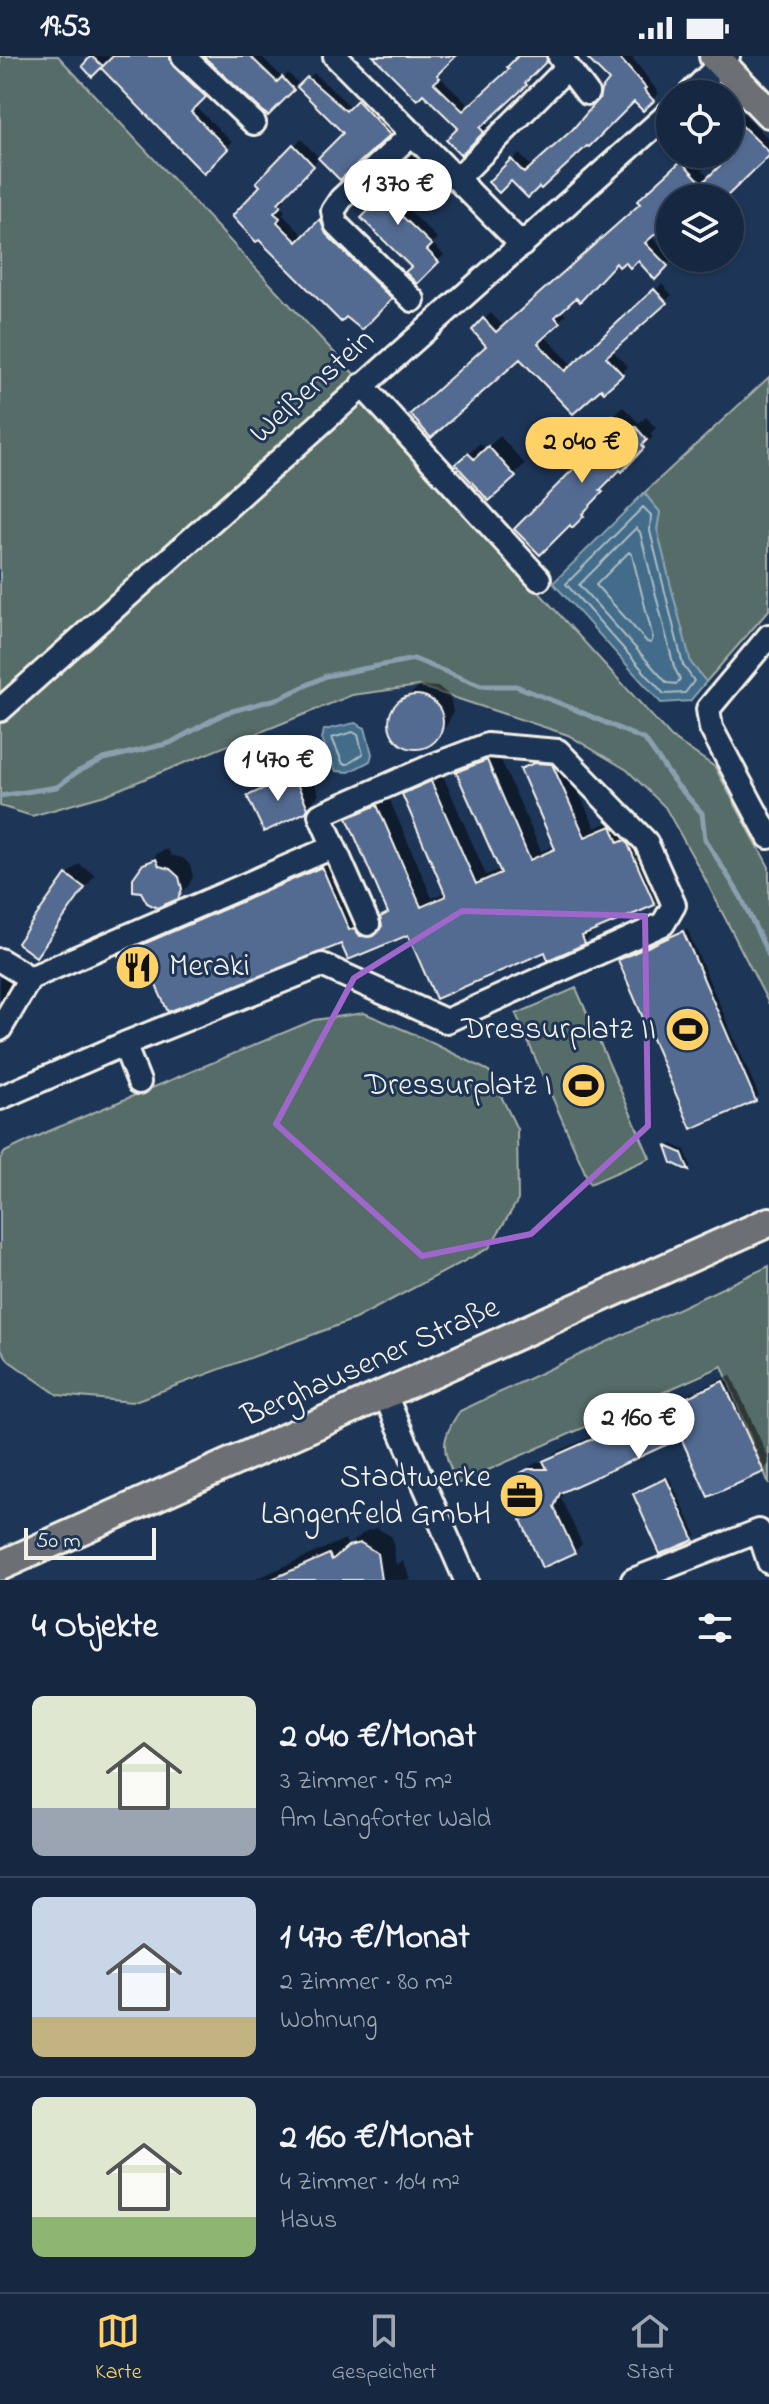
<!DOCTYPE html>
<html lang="de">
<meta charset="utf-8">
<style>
:root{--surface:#162841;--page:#23344c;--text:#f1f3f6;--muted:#9ea6b1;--line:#35445a;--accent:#ffd166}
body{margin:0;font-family:"Indie Flower",sans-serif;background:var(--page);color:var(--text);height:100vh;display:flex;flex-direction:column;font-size:30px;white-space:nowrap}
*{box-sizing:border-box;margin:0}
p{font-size:26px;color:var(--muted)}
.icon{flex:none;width:44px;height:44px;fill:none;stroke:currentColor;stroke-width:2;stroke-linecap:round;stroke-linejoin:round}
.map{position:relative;height:1524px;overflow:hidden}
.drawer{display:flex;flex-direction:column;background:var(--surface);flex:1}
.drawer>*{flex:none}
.controls{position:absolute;left:656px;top:24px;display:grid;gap:16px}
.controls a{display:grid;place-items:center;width:88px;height:88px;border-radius:50%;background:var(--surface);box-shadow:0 2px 6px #0004,0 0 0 2px var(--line);font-size:40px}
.scale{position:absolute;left:24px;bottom:20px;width:132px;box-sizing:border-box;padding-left:8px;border:4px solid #f4f1e8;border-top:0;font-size:22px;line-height:28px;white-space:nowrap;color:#f4f1e8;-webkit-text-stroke:6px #1d3557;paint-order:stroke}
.price{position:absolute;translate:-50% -68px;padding:0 18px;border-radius:28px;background:#fff;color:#222;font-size:26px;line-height:52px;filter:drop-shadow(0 2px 4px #0008)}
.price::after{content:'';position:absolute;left:50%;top:48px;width:24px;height:18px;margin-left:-12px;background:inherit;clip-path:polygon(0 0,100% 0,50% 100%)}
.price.on{background:var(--accent);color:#111}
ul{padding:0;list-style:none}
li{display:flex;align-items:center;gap:24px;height:200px;padding:0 32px}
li+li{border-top:2px solid var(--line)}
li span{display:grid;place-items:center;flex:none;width:224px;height:160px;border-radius:12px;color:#555}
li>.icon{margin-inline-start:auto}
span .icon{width:96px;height:96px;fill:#fffc;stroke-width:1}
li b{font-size:34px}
h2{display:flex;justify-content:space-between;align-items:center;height:96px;padding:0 32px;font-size:34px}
.status{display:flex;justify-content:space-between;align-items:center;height:56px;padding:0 40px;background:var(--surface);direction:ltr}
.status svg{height:22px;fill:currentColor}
.tabs{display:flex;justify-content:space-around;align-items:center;height:112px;border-top:2px solid var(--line);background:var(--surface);font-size:22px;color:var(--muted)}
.tabs a{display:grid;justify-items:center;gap:4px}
.tabs .on{color:var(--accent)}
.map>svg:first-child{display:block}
.green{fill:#576c68;stroke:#a6aea8;stroke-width:2}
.water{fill:#426c89;stroke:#89a1af;stroke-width:2}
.shadow{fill:#0007}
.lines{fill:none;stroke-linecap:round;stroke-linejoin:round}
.shore{stroke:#adbcc2;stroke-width:2}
.stream{stroke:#89a1af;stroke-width:5}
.building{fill:#536a91;stroke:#f4f1e8;stroke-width:2}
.minor-casing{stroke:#f4f1e8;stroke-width:28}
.major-casing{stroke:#f4f1e8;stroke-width:34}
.minor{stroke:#1d3557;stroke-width:22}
.major{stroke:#6c6f75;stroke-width:28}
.marked{fill:none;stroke:#9f67cb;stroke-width:6;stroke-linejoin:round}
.labels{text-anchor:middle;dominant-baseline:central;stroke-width:6;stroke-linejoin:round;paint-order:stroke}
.street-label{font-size:32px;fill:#f4f1e8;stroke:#1d3557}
.poi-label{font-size:32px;fill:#f4f1e8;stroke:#1d3557;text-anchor:end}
</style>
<div class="status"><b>19:53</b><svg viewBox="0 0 49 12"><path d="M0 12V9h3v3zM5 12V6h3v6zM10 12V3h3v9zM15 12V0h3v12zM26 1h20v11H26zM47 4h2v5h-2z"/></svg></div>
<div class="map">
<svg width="769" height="1524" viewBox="0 0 769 1524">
<rect width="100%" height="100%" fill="#1d3557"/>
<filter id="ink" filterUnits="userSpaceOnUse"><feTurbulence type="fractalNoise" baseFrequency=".0125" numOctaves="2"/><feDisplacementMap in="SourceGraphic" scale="16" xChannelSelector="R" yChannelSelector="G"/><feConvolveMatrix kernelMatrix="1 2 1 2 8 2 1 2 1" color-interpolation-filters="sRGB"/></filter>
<g filter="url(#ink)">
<!-- green -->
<path class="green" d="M0 0H58L357 321 349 328 671 681 715 711 769 811V948L702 817 665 751 627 714 568 679 419 630 352 639 105 739 32 760 0 750Z
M769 321V554L706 626 691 607 671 531 657 473 660 456 644 437Z
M576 932 650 1102 590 1128 516 958Z
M364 957 414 978 489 1015 517 1073 518 1144 489 1192 355 1263 132 1346 58 1339 9 1305 0 1291V1103L5 1096 47 1076 314 964Z
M769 1210V1428L722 1310 457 1428C443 1394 438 1386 460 1355Z"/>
<!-- water -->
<path class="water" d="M644 437 660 456 657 473 671 531 691 607 706 626 690 645 661 647 553 527Z
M355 667 365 672 372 698 370 705 349 716 336 715 322 683 324 674Z"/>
<!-- shadow -->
<path class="shadow" d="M94 0H177L210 35 195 50 232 86 204 115 101 9 84 10Z
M206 0H261L283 22 288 17 298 27 268 58Z
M376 0H453L441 12 444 14 439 20 470 51 512 12 521 0H549L529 20 531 22 485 65 489 69 461 96V72L423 35Z
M585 0H631L659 37 643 53 634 43 541 131 511 123 491 126 519 98 532 111 597 51 611 27Z
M314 17 352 52 363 41 394 73 340 121 346 77 300 31Z
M733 47 769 83V97L722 142H670V162L651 180 670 199V202H673L655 221 638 202 616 205 560 253 566 259 544 279 573 310 662 228 672 239 612 294 628 311 604 333 489 289 474 274 491 257 504 271 642 148 640 145 689 100 710 122 729 103 724 98H730V50Z
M301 83 319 102 282 140 286 143 279 149 285 155 282 158 305 181 327 159 397 236 362 271 259 181 263 130 259 126Z
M414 97 418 102 387 133 437 182 432 187 444 199 417 226 413 211 362 145Z
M623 351 639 367 646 361 656 372 650 378 653 381 609 423 611 425 590 447 593 449 572 469 602 387 594 379Z
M500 380 525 408 489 442 458 408 480 387 486 393Z
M420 630 439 631 450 640 453 656 447 669 429 687 423 690H409L395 679 392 659 400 647Z
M497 695 541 795 556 789 523 713 533 703 562 699 595 772 621 761 664 837 654 847 593 873 594 876 584 886 546 893 409 877 151 914 132 902 121 900 131 889 332 802 371 870 384 871 382 861 389 854 349 763 360 753 388 740 432 842 446 836 404 739 414 729 442 717 486 819 501 813 459 716 469 706Z
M305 708 319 738 305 755 249 741 261 729Z
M168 793 171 799 183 802 190 809 193 820 189 829 177 841 142 835 145 810 158 797Z
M79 808 95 819 47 886 36 898 67 819Z
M687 873 759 1040 692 1070 620 904Z
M0 908 18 919 0 951Z
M671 1088 685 1094 691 1110 689 1113 673 1106 668 1091Z
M731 1319 769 1403V1408L763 1415 682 1379 565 1432 561 1442 582 1488 574 1496 523 1464 529 1458 517 1422 525 1413 538 1406H545L554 1397Z
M669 1421 696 1479 692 1482 635 1438Z
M377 1472 392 1481 396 1509 403 1505 411 1524H254L345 1483 348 1490 366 1475Z"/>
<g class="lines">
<!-- shore -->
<path class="shore" d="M643 451 651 459 650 475 683 609 694 625 685 637 664 638 566 528Z
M636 472 640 476 674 611 680 623 677 628 667 627 579 529Z
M629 496 632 499 653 582 651 587 647 586 596 529Z
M353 676 358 679 363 698 348 708H343L332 682Z"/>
<!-- stream -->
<path class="stream" d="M0 740 57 731 77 716 104 703 170 687 225 657 280 642 326 620 414 603 481 630H516L574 653 645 684 676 728 702 757 705 783 741 841 769 900"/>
</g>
<!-- building -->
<path class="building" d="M91 0 103 10 92 21 82 10Z
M113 0H169L173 10 206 41 191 56 228 93 204 118 101 12Z
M203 0H250L277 26 282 21 294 34 268 60Z
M373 0H456L437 19 440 22 434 27 463 55 509 13 507 11 518 0H546L547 5 525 27 527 29 480 72 484 76 461 99 446 84 458 72 423 38 417 44Z
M585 0H618L646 32 644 34 654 45 643 55 634 46 589 91 587 90 541 133 539 131 528 142 511 125 499 137 488 126 511 103 524 117 572 74 599 43 601 34 609 24Z
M307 21 346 55 357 44 390 79 340 124 318 102 343 77 297 31Z
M730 58 769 96V100L725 142H670V165L645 187 668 210 655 224 638 205 630 212 625 206 619 211 616 207 580 246 576 242 555 261 560 267 538 287 565 315 654 233 667 247 606 301 623 319 604 336 601 333 573 358 520 303 431 382 410 358 486 290 472 274 483 262 496 276 640 148 637 145 681 105 702 127 730 100Z
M293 88 314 110 278 147 281 150 274 157 280 162 277 166 297 186 320 163 326 178 392 243 362 274 346 261 341 266 259 184 256 186 232 160 260 130 256 126Z
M406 102 413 109 382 141 432 189 427 194 439 206 417 228 405 216 411 211 361 162 369 154 359 145Z
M612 359 628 376 635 370 647 384 642 389 644 392 622 416 620 414 600 434 603 436 582 458 584 460 572 472 570 469 540 499 514 473 599 387 591 379Z
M488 390 516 421 489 445 455 408 468 397 474 403Z
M389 666a27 27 0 1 1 54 0a27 27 0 1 1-54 0Z
M487 704 530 804 555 793 520 713 534 707 552 708 585 781 611 770 618 787 625 784 628 788 655 849 582 880 585 888 548 904 545 896 436 943 408 879 348 904 341 888 168 956 150 916 142 920 137 917 131 905 122 908 118 899 322 811 349 874 354 872 360 880H374L382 870 380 861 388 857 347 762 377 749 421 851 446 840 402 738 431 725 476 828 501 817 456 716Z
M293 719 308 752 306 756 264 776 247 740Z
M156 803 159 810 170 813 179 821 182 833 178 843 157 852 147 847 141 836 133 835V822L143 808Z
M66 818 85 832 36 901 17 887Z
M683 875 756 1045 691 1073 618 904Z
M666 1090 682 1097 689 1115 672 1107Z
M723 1325 764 1416 708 1441 681 1382 560 1437 554 1451 575 1497 542 1512 521 1464 528 1460 511 1439 510 1430 515 1420 528 1413H547L543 1405Z
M666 1422 694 1484 660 1498 633 1438Z
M361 1487 377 1497 381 1524H270L329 1498 332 1504 348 1490Z"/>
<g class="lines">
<defs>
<path id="minor" d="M183 0 254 67
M335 0 522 189
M560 1 587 37
M690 38 728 0
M413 77 341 143 333 155 336 168 413 244
M457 123 566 13
M362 329 539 523
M769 580 708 653 711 672 769 781
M0 654 670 56
M0 904 30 922 333 791
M0 973 30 922
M124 988 139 1026
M0 1042 124 988 322 909 446 965 663 868 674 849 646 786 558 695 487 689 434 709 320 759 368 868
M385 1339 466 1524
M633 1524 759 1475 769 1506"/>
<path id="major" d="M714 0 769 57
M0 1510 769 1166"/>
</defs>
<!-- minor casing -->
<use href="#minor" class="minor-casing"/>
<!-- major casing -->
<use href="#major" class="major-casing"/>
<!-- minor -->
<use href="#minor" class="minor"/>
<!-- major -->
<use href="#major" class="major"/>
</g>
</g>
<!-- marked area -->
<path class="marked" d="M462 855 645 860 648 1070 531 1178 422 1200 276 1068 354 922Z"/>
<!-- icons -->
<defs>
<symbol id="restaurant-disc" viewBox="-11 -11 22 22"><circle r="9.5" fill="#ffd166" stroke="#1d3557"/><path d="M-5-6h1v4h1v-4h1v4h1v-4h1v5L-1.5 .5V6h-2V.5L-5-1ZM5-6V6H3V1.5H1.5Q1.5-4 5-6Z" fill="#111"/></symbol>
<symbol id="stadium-disc" viewBox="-11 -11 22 22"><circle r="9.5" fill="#ffd166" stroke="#1d3557"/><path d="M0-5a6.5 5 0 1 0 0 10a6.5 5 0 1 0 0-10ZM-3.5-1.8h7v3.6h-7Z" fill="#111"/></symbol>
<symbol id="office-disc" viewBox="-11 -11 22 22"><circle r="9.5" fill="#ffd166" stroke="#1d3557"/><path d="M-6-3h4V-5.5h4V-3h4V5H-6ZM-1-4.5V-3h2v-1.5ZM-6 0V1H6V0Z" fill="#111"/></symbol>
</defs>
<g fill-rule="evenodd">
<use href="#restaurant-disc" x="112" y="886" width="51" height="51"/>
<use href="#stadium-disc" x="662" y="948" width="51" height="51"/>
<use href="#stadium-disc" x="558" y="1004" width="51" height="51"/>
<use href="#office-disc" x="496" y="1414" width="51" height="51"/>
</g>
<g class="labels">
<!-- street labels -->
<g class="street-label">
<text transform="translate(313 331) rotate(-42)">Weißenstein</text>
<text transform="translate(371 1307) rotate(-24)">Berghausener Straße</text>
</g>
<!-- poi labels -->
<g class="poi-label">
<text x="169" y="911" text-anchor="start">Meraki</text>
<text x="656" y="974">Dressurplatz II</text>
<text x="552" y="1030">Dressurplatz I</text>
<text x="491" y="1422">Stadtwerke<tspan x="491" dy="37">Langenfeld GmbH</tspan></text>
</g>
</g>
</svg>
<div class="controls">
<a><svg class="icon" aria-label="locate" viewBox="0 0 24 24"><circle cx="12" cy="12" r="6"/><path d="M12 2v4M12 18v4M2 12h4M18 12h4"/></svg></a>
<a><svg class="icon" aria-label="layers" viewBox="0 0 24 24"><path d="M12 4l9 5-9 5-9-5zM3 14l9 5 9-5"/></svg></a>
</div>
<div class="scale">50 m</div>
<b class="price" style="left:398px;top:171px">1 370 €</b>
<b class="price on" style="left:582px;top:429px">2 040 €</b>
<b class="price" style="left:278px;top:747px">1 470 €</b>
<b class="price" style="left:639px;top:1405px">2 160 €</b>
</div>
<section class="drawer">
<h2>4 Objekte<svg class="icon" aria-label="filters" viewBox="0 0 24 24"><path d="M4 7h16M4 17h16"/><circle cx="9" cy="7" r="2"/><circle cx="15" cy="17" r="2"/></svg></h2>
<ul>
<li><span style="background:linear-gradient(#dfe7d0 70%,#9aa5b1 0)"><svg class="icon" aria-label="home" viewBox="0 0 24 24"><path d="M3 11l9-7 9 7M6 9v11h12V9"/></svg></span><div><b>2 040 €/Monat</b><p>3 Zimmer · 95 m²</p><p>Am Langforter Wald</p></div></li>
<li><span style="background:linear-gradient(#c9d6e8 75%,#c2b280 0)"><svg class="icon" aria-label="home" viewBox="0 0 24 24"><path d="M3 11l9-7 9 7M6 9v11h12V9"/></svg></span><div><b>1 470 €/Monat</b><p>2 Zimmer · 80 m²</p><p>Wohnung</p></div></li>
<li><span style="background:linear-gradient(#dfe7d0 75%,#8fb573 0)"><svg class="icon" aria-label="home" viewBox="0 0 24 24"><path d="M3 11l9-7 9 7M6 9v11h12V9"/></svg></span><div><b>2 160 €/Monat</b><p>4 Zimmer · 104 m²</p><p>Haus</p></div></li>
</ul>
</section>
<nav class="tabs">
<a class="on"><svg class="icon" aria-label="map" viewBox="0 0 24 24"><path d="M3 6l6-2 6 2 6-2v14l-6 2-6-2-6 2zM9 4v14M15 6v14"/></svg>Karte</a>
<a><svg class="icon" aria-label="saved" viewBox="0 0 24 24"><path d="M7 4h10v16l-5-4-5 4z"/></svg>Gespeichert</a>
<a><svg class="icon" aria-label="home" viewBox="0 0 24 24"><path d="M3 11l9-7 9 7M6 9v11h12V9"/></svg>Start</a>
</nav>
